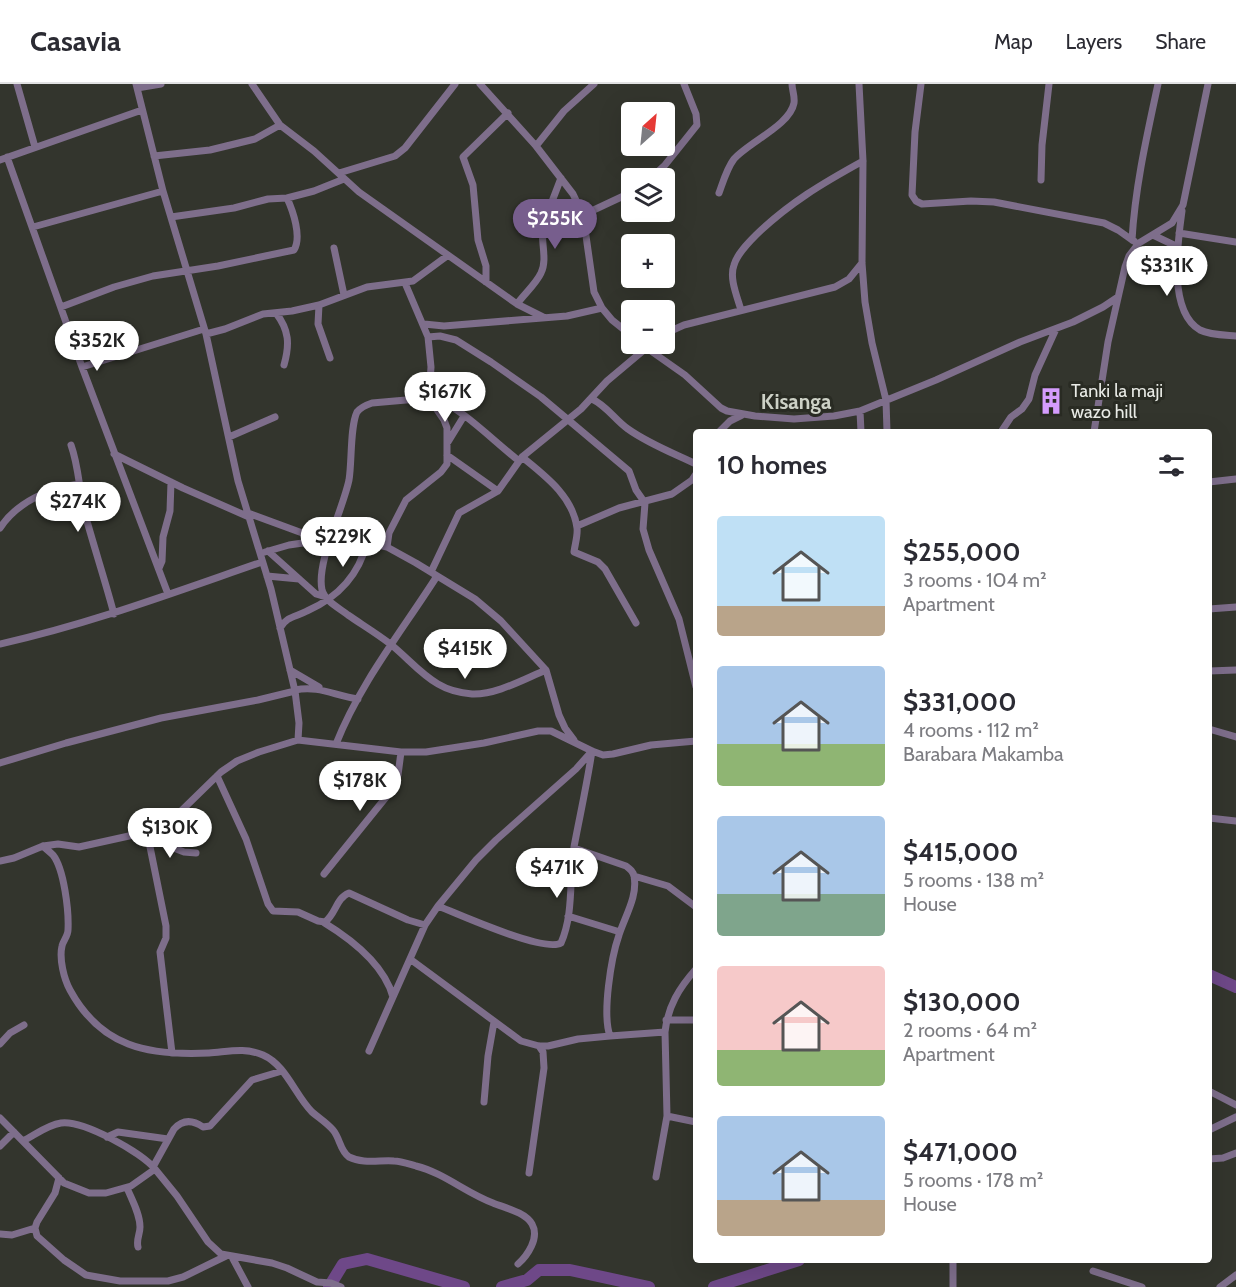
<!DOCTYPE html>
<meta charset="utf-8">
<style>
:root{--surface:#fff;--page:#f2f2f3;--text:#2b2b33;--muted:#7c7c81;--line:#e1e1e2;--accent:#775e8d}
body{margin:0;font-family:Cabin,sans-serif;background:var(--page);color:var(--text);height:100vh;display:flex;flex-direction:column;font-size:22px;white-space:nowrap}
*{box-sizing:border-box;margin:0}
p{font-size:20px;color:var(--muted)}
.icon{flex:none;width:33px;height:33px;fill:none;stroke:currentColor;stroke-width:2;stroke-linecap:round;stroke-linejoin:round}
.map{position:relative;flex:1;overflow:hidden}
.side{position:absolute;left:693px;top:345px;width:519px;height:834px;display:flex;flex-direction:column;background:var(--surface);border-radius:6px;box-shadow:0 6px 24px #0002}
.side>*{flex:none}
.needle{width:39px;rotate:27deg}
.buttons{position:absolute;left:621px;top:18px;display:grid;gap:12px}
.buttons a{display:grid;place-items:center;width:54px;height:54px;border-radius:6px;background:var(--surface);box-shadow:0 6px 24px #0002;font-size:30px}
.price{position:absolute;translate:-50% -51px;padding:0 14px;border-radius:21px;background:#fff;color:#222;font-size:20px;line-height:39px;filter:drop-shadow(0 2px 3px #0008)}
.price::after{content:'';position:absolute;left:50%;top:36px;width:18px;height:14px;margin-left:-9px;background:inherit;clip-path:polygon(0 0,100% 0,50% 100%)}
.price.on{background:var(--accent);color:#fff}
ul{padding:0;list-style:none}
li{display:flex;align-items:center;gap:18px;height:150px;padding:0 24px}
li span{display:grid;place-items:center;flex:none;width:168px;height:120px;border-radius:6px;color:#555}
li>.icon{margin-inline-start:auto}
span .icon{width:72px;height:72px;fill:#fffc;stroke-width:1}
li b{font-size:26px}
h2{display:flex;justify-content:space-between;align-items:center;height:72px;padding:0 24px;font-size:26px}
header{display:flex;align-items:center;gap:36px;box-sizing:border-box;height:84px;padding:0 30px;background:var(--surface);border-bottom:2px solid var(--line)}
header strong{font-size:28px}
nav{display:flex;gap:33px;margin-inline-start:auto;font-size:21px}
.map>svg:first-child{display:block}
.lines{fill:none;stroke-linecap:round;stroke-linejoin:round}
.river{stroke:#6e4888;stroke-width:12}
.street{stroke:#7e6e8b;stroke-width:7}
.labels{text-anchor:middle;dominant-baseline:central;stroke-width:6;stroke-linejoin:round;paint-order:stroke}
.poi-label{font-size:18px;fill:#e9ebe6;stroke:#292b23;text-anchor:start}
.quarter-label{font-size:21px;font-weight:bold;fill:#cdd1c6;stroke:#292b23}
</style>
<header>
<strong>Casavia</strong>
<nav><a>Map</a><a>Layers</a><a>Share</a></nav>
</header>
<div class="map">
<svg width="1236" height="1203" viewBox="0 0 1236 1203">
<rect width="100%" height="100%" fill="#33352d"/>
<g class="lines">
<!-- river -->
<path class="river" d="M1209 891 1236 903
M329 1203 343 1180 367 1175 464 1203
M502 1203 527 1196 539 1186H570L649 1203
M714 1203 799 1176"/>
<!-- street -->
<path class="street" d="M17 0 35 63
M136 0 163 107 206 250 238 397 271 505 295 607 299 639 298 656
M252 0 280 41 314 67 359 108 517 220 543 233
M480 0 536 62 573 110 583 131 594 208 602 224 612 236 632 252
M859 0 863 77 862 179 865 218 872 259 886 316 887 348
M921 0 915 48 912 111 916 117 922 120 971 117 994 118 1104 139 1118 146 1132 156
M137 4 161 0
M536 62 564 27 594 0
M154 72 210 66 255 55 280 41
M7 73 82 283 168 510
M0 76 142 26
M339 89 395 72 405 64 455 0
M651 94 665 81 697 41 696 30 684 0
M1041 96 1042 61 1049 0
M719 109C723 98 727 84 734 75 749 58 790 41 794 19 795 12 792 6 792 0
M1182 127C1178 157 1167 227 1200 246 1210 251 1224 251 1236 252
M583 131 632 108
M171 133 234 124 268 115 287 114 314 107 344 95
M33 143 163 107
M1179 149 1236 158
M1153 151 1178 163
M1134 157 1132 156C1135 103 1147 51 1158 0
M334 164 344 211
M486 198V182L478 156 473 101 463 73 508 29
M517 220C524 210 536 200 541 189 548 175 540 156 543 141L561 94
M319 221 318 240 330 274
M61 223 114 203 153 192 218 182 294 166C302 153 293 127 287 114
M741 226C737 212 729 194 734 181 737 170 748 159 756 151 789 119 823 99 863 77
M276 229C289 246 290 260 284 281
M424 240 444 242 567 232 602 224
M206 250 225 245 263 230 292 227 319 221 367 203 413 197 447 172
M664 250 684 241 835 203 849 195 862 179
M428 253 440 252 456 256 491 278 541 313 629 387 636 406 645 419 643 445 649 466 679 535 696 603
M641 260 685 291 721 324 727 327 755 332 794 335 834 332 860 327 936 296 1020 258 1073 238 1103 223 1118 213
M82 283 204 245
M429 310C463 325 490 354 519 377
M429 314 372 319C366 321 361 323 357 328 350 342 352 379 349 396 343 425 316 479 322 506 325 517 339 524 348 531 361 540 376 549 389 559 406 572 419 589 438 600 448 606 460 609 472 610 496 611 524 595 546 586
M592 315C607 322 615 336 628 345 649 360 673 369 696 380
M860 327 861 348
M719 348 730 337 742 331
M1001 348 1011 333 1022 325 1029 315 1035 291 1056 245
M1094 348 1108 258 1125 183 1129 172 1139 159 1172 139 1183 121 1208 0
M229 353 275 333
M448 358 464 332
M71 361C79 383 79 407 85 430 94 463 105 496 114 530
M114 370 183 404 249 433
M447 371 498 407
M522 373C544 391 573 412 577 444 578 451 575 460 574 468L598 478 605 485 636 539
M1209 398 1236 395
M248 429 305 450 352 455 387 463 416 479 475 515 501 537 546 586 559 631 565 644 574 656
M337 437 361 456
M577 442 619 424 672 410 692 396 696 390
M0 444C17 418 49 404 79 400
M387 463 389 449 406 416 441 388 447 380V344L444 336 429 314 431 283 428 253 405 199
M268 467 316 510 326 513
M265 468 289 461 330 455
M159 484 162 477 163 453 170 427 171 398
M431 488 459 429 498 407 522 373 581 325 607 297 651 260
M267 492 299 495
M1209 525 1236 523
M280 544C287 532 296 533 307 527 339 513 359 491 367 458
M0 560C90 540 175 508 262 478
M290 586 319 603
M1209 587 1236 586
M295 606C319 601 335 612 358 615
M1209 645 1236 653
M336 660C360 599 402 547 437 492
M0 679 66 659 161 634 258 616 295 607
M217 692 246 755 268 820 273 827 298 828 318 837 325 838C336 830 336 814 349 809L408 836 425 841
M1209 734 1236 737
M147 748 166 842V854L160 868 172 969
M148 754 184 768 196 769
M43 762C46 765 50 768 53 771 64 785 69 827 68 846 68 852 63 857 62 862 59 875 64 895 70 906 101 963 148 972 209 969 227 968 245 963 263 971 286 981 295 1011 312 1028 319 1034 327 1039 333 1046 340 1054 340 1067 349 1073 363 1080 379 1076 394 1077 401 1077 409 1080 416 1082 444 1089 466 1109 493 1119 505 1124 525 1128 532 1140 540 1154 527 1172 518 1180
M574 764 626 782C630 785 633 787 634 792 638 812 625 832 619 851 611 874 602 930 610 952L665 948
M0 777 14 774 43 762 58 760 79 763 147 748 158 743 180 728 221 688 237 677 259 668 298 656 401 668H426L484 659 538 647H551L592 667 603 671 613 670 651 661 696 657
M324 790 387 712 398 691 401 668
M634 792 668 802 696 823
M438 822C458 830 544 869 561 859 574 830 569 794 574 763 580 731 587 700 592 667
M568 832 620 848
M323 838C351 855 384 880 393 913
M410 875 521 957 539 962H548L578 955 610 952
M696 885C679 904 668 922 665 948L667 1032 696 1038
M666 936H696
M0 960 10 949 24 941
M369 967 425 841 438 822 476 776 496 756 576 685 592 667
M1209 1007 1236 1021
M484 1018 488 972 494 938
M0 1034 64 1099 89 1109H106L131 1102 155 1085 177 1112 208 1158 221 1170 272 1179 287 1184 317 1198 331 1199 341 1203
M1209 1046 1236 1033
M107 1053 118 1048 168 1055
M23 1057C35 1051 47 1041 61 1039 83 1036 141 1068 155 1085
M0 1062 14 1048
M1209 1075 1223 1074 1236 1069
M153 1083 174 1045C183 1035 193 1036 203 1043L210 1042 252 996 282 987
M529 1089 544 984 543 968 539 962
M656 1093 667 1032
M59 1094 55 1109 37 1138 35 1144 37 1152 64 1176 86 1191 120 1197H168L183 1193 226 1172
M127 1104C132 1116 140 1130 140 1143 140 1151 136 1155 138 1163
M0 1150 12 1151 35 1144
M232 1173 248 1203
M1093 1187 1142 1203
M953 1203V1176
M1220 1203 1236 1191"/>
</g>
<!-- icons -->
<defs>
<symbol id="building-bare" viewBox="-9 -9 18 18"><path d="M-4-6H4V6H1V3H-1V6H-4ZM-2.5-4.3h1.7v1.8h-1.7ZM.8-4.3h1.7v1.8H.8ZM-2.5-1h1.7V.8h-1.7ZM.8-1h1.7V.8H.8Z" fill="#d49cfc" stroke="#292b23" stroke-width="2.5" paint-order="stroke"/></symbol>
</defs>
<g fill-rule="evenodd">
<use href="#building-bare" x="1032" y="298" width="38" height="38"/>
</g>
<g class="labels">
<!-- poi labels -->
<g class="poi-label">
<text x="1071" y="307">Tanki la maji<tspan x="1071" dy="21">wazo hill</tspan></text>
</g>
<!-- quarter labels -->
<g class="quarter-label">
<text x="796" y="317">Kisanga</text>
</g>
</g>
</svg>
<div class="buttons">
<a><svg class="needle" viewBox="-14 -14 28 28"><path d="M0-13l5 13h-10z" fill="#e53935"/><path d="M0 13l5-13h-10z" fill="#7c7c81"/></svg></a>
<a><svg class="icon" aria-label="layers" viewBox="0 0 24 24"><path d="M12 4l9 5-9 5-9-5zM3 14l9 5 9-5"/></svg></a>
<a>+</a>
<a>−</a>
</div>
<b class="price on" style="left:555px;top:166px">$255K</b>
<b class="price" style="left:1167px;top:213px">$331K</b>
<b class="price" style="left:97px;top:288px">$352K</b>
<b class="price" style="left:445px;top:339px">$167K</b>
<b class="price" style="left:78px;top:449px">$274K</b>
<b class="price" style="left:343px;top:484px">$229K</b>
<b class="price" style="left:465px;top:596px">$415K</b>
<b class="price" style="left:360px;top:728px">$178K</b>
<b class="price" style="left:170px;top:775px">$130K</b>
<b class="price" style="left:557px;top:815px">$471K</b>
<section class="side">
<h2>10 homes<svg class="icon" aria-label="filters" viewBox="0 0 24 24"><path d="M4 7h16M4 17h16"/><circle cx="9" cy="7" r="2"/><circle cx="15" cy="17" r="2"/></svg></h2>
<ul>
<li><span style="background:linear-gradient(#bfe0f5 75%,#b9a48a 0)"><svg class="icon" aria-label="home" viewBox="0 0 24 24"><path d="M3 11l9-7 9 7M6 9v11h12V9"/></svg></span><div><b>$255,000</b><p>3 rooms · 104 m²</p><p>Apartment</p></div></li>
<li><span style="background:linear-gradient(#a9c7e8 65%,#8fb573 0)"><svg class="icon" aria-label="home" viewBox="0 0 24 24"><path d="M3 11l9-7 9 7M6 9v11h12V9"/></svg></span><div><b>$331,000</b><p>4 rooms · 112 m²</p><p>Barabara Makamba</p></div></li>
<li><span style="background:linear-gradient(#a9c7e8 65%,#7fa58c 0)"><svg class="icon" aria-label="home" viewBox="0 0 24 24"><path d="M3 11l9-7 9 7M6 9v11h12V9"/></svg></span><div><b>$415,000</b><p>5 rooms · 138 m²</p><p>House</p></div></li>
<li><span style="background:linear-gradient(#f6c9c9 70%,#8fb573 0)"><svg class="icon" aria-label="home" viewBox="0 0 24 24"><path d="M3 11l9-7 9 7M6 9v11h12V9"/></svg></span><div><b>$130,000</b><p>2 rooms · 64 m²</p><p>Apartment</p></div></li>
<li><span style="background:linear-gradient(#a9c7e8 70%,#b9a48a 0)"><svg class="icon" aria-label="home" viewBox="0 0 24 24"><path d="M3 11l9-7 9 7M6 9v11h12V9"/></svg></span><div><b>$471,000</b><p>5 rooms · 178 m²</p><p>House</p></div></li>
</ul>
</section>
</div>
